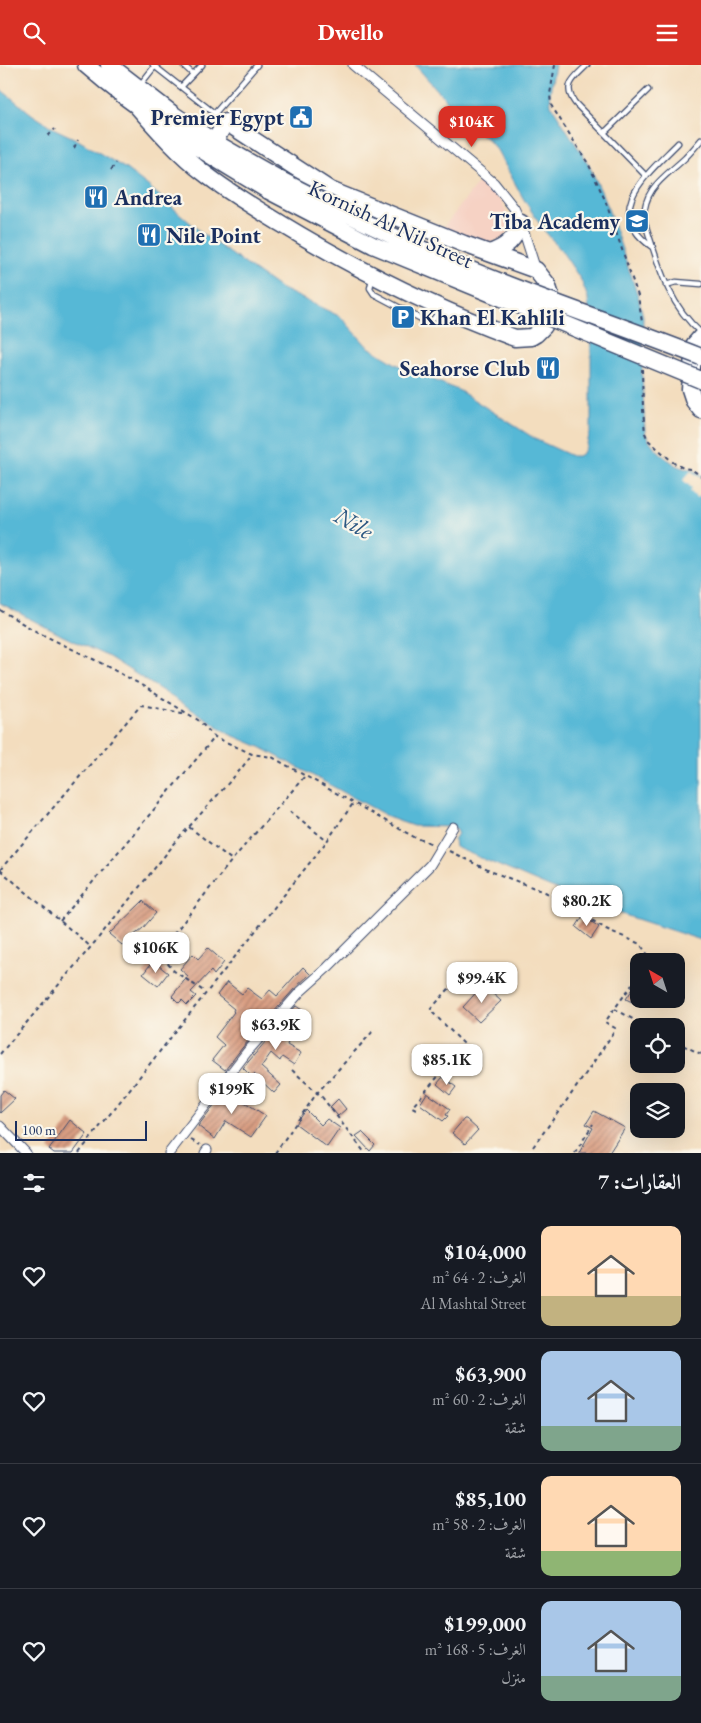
<!DOCTYPE html>
<html lang="ar">
<meta charset="utf-8">
<style>
:root{--surface:#171b24;--page:#242831;--text:#f1f3f6;--muted:#9ea1a6;--line:#363941;--accent:#d93025}
body{margin:0;font-family:"EB Garamond",Amiri,serif;background:var(--page);color:var(--text);direction:rtl;height:100vh;display:flex;flex-direction:column;font-size:19px;white-space:nowrap}
*{box-sizing:border-box;margin:0}
p{font-size:16px;color:var(--muted)}
.icon{flex:none;width:28px;height:28px;fill:none;stroke:currentColor;stroke-width:2;stroke-linecap:round;stroke-linejoin:round}
.map{position:relative;height:1088px;overflow:hidden;direction:ltr}
.sheet{display:flex;flex-direction:column;background:var(--surface);flex:1}
.sheet>*{flex:none}
.needle{width:32px;rotate:321deg}
.tools{position:absolute;left:630px;top:888px;display:grid;gap:10px}
.tools a{display:grid;place-items:center;width:55px;height:55px;border-radius:10px;background:var(--surface);box-shadow:0 5px 20px #0002;font-size:25px}
.scale{position:absolute;left:15px;bottom:12px;width:132px;box-sizing:border-box;padding-left:5px;border:2px solid #1b2f5e;border-top:0;font-size:14px;line-height:18px;white-space:nowrap;color:#1b2f5e;-webkit-text-stroke:4px #fbf7ec;paint-order:stroke}
.price{position:absolute;translate:-50% -42px;padding:0 11px;border-radius:10px;background:#fff;color:#222;font-size:16px;line-height:32px;filter:drop-shadow(0 1px 2px #0008)}
.price::after{content:'';position:absolute;left:50%;top:30px;width:15px;height:11px;margin-left:-8px;background:inherit;clip-path:polygon(0 0,100% 0,50% 100%)}
.price.selected{background:var(--accent);color:#fff}
ul{padding:0;list-style:none}
li{display:flex;align-items:center;gap:15px;height:125px;padding:0 20px}
li+li{border-top:1px solid var(--line)}
li span{display:grid;place-items:center;flex:none;width:140px;height:100px;border-radius:10px;color:#555}
li>.icon{margin-inline-start:auto}
span .icon{width:60px;height:60px;fill:#fffc;stroke-width:1}
li b{font-size:21px}
h2{display:flex;justify-content:space-between;align-items:center;height:60px;padding:0 20px;font-size:21px}
header{display:flex;justify-content:space-between;align-items:center;height:65px;padding:0 20px;background:var(--accent);color:#fff;font-size:22px;font-weight:700}
.map>svg:first-child{display:block}
.built{fill:#f6d2c4}
.water{fill:#57b8d6;stroke:#39749a}
.pier{fill:#f3ddbe}
.building{fill:url(#building-hatch)}
.lines{fill:none;stroke-linecap:round;stroke-linejoin:round}
.lane-casing{stroke:#3b496c;stroke-width:7}
.street-casing{stroke:#3b496c;stroke-width:11}
.highway-casing{stroke:#3b496c;stroke-width:19}
.path{stroke:#3b496c;stroke-width:2;stroke-dasharray:4 4;stroke-linecap:butt}
.lane{stroke:#fff;stroke-width:4.5}
.street{stroke:#fff;stroke-width:9}
.highway{stroke:#fff;stroke-width:16}
.highway-bridge-casing{stroke:#3b496c;stroke-width:19;stroke-linecap:butt}
.highway-bridge{stroke:#fff;stroke-width:16}
.labels{text-anchor:middle;dominant-baseline:central;stroke-width:4.5;stroke-linejoin:round;paint-order:stroke}
.poi-label{font-size:22px;font-weight:bold;fill:#1b2f5e;stroke:#fbf7ec;text-anchor:end}
.street-label{font-size:22px;fill:#1b2f5e;stroke:#fbf7ec}
.water-label{font-size:24px;font-style:italic;fill:#2d5882;stroke:#fbf7ec}
</style>
<header><svg class="icon" aria-label="menu" viewBox="0 0 24 24"><path d="M4 6h16M4 12h16M4 18h16"/></svg>Dwello<svg class="icon" aria-label="search" viewBox="0 0 24 24"><circle cx="10" cy="10" r="6"/><path d="M15 15l6 6"/></svg></header>
<div class="map">
<svg width="701" height="1088" viewBox="0 0 701 1088">
<defs>
<pattern id="building-hatch" width="6" height="6" patternUnits="userSpaceOnUse" patternTransform="scale(1.25)"><rect width="6" height="6" fill="#d99e82"/><path d="M-1 1l2-2M0 6l6-6M5 7l2-2" fill="none" stroke="#af816e"/></pattern>
</defs>
<rect width="100%" height="100%" fill="#fbf7ec"/>
<filter id="ink" filterUnits="userSpaceOnUse"><feTurbulence type="fractalNoise" baseFrequency=".02" numOctaves="2"/><feDisplacementMap in="SourceGraphic" scale="10" xChannelSelector="R" yChannelSelector="G"/><feConvolveMatrix kernelMatrix="1 2 1 2 8 2 1 2 1" color-interpolation-filters="sRGB"/></filter>
<filter id="wash" filterUnits="userSpaceOnUse"><feTurbulence type="fractalNoise" baseFrequency=".0096" numOctaves="4" result="noise"/><feDisplacementMap in="SourceGraphic" scale="20" xChannelSelector="R" yChannelSelector="G"/><feGaussianBlur stdDeviation="1.12" result="paint"/><feColorMatrix in="noise" values="0 0 0 0 0 0 0 0 0 0 0 0 0 0 0 0 0 1.4 0 .05"/><feComposite in="paint" operator="in"/></filter>
<g filter="url(#wash)">
<rect width="100%" height="100%" fill="#f3ddbe"/>
<!-- built -->
<path class="built" d="M482 113 502 137 507 149 509 163 504 172 484 180 443 163Z"/>
<!-- water -->
<path class="water" d="M415 0H555L550 28 551 40 589 100 605 135 638 231 643 251 642 308 645 368C650 380 670 399 683 403 686 404 689 403 691 404 694 405 698 409 701 411V875L582 836 455 782 454 775 458 768 457 764 453 762 413 761 393 754 260 682 229 669 210 656 109 592 63 571 0 538V24L33 50 55 64 78 75 126 104 147 120 203 169 278 222 341 252 367 281 396 299 460 326 537 375 572 391H578L583 388 586 382 591 364V289L588 233 581 215 561 185 543 164 523 133 497 85 488 75 457 47Z"/>
<!-- pier -->
<path class="pier" d="M691 406 701 413V430L697 433 690 426 692 423 683 415Z"/>
<g id="blocks">
<!-- building -->
<path class="building" d="M143 836 156 848 143 863 122 880 109 869Z
M583 851 599 862 591 874 576 862Z
M208 883 224 897 214 910 211 906 191 927 196 931 187 940 182 935 179 938 172 931 188 911 180 904 193 889 198 894Z
M153 896 168 908 158 921 143 909Z
M303 902 310 909 295 923 242 983 225 1005 212 995 224 980 215 972 234 947 233 946 234 944 217 930 227 917 242 929 247 923 262 934 270 925 277 931Z
M639 915V934H648L642 942 626 934Z
M483 920 501 936 479 957 463 942Z
M296 941 305 947 302 949 305 951 289 963V975L287 980 301 988 294 1000 282 992 280 996 271 988 261 1002 281 1020 274 1028 254 1009 252 1012 243 1003Z
M443 1012 456 1022 450 1030 437 1019Z
M229 1021 245 1033 243 1036 266 1051 251 1072 226 1056 215 1074 198 1061Z
M4 1025 15 1034 0 1048V1030Z
M427 1028 450 1044 446 1050 448 1051 443 1056 420 1039Z
M338 1034 346 1044 338 1051 330 1042Z
M306 1045 321 1060 327 1054 340 1063 327 1082 296 1059Z
M594 1046 625 1063 609 1088H579L593 1063 586 1059Z
M464 1054H466L478 1065 465 1079 452 1068Z
M70 1055 87 1069 73 1088H54L49 1084Z
M362 1067 375 1080 370 1086 356 1071Z"/>
</g>
</g>
<g filter="url(#ink)">
<use href="#blocks" fill-opacity="0" stroke="#3b496c" stroke-width="1"/>
<g class="lines">
<defs>
<path id="lane" d="M153 0 223 55
M183 0 193 9
M587 0C574 13 562 20 575 38L646 111
M140 20 155 1
M181 22 202 0
M215 48 257 0
M604 68 648 25
M701 75C696 81 691 87 685 93 665 112 643 123 644 155 658 197 666 237 701 268
M652 182C600 145 649 108 678 78
M372 214 370 223 374 229 423 255C432 259 435 253 439 245
M666 220 676 217 701 219"/>
<path id="street" d="M353 0 494 118 514 143 521 158 536 205
M0 1061 26 1088
M169 1088 247 987 300 927 328 902 430 800 453 762
M205 1088 207 1085"/>
<path id="highway" d="M86 0C142 49 205 88 269 126
M109 0 174 50 214 77 277 113
M137 41C158 65 179 89 204 108 228 127 254 142 280 158 354 203 433 243 515 273L531 272 536 269 544 261 550 228 547 219 536 205 464 179 330 125 226 57 214 77
M489 188C506 183 515 174 521 158
M701 272 694 280 690 324 694 336 701 345"/>
</defs>
<!-- lane casing -->
<use href="#lane" class="lane-casing"/>
<!-- street casing -->
<use href="#street" class="street-casing"/>
<!-- highway casing -->
<use href="#highway" class="highway-casing"/>
<!-- path -->
<path class="path" d="M555 0 550 29 551 40 589 100 605 135 638 231 642 257
M48 71 55 64
M74 83 78 75
M111 105 116 98
M642 304 643 345 645 368 648 375 674 398 683 403 691 404 701 411
M0 545 37 567 97 596 138 618 198 655 215 672 252 689 272 692 414 772 433 779
M290 746 327 776 354 737
M189 762 232 795
M449 786 490 806 545 827 577 843 582 849 606 864 640 879 648 890 646 896
M0 805 141 640 187 649
M0 805 91 882
M60 856 215 672
M145 876 159 888 174 906 205 927
M159 888 232 795 305 711
M615 944 645 961
M676 977 701 989
M0 989 95 877 179 773 241 704 252 689
M292 1005 322 1032 365 1088
M416 1044 412 1042 465 980 430 945 463 908 467 910
M191 1075 200 1080
M533 1082 580 1017 614 967 615 963 605 957 639 910
M79 1088 327 776
M275 1088 317 1028 375 964
M575 1088 593 1059"/>
<!-- lane -->
<use href="#lane" class="lane"/>
<!-- street -->
<use href="#street" class="street"/>
<!-- highway -->
<use href="#highway" class="highway"/>
<defs>
<path id="highway-bridge" d="M277 113C323 137 370 161 417 182 510 224 607 255 701 292
M269 126 373 180 701 315"/>
</defs>
<!-- highway-bridge casing -->
<use href="#highway-bridge" class="highway-bridge-casing"/>
<!-- highway-bridge -->
<use href="#highway-bridge" class="highway-bridge"/>
</g>
</g>
<!-- icons -->
<defs>
<symbol id="civic-square" viewBox="-11 -11 22 22"><rect x="-9" y="-9" width="18" height="18" rx="4" fill="#1f6fb2" stroke="#fbf7ec"/><path d="M-.6-6.5H3V-4.5H.6V-3L4-1V1h2V6H-6V1h2V-1L-.6-3ZM-1.2 2.5V6h2.4V2.5Z" fill="#fff"/></symbol>
<symbol id="restaurant-square" viewBox="-11 -11 22 22"><rect x="-9" y="-9" width="18" height="18" rx="4" fill="#1f6fb2" stroke="#fbf7ec"/><path d="M-5-6h1v4h1v-4h1v4h1v-4h1v5L-1.5 .5V6h-2V.5L-5-1ZM5-6V6H3V1.5H1.5Q1.5-4 5-6Z" fill="#fff"/></symbol>
<symbol id="university-square" viewBox="-11 -11 22 22"><rect x="-9" y="-9" width="18" height="18" rx="4" fill="#1f6fb2" stroke="#fbf7ec"/><path d="M0-5L7-2L0 1L-7-2ZM-4 1L0 2.5L4 1V4Q0 6-4 4Z" fill="#fff"/></symbol>
<symbol id="parking-square" viewBox="-11 -11 22 22"><rect x="-9" y="-9" width="18" height="18" rx="4" fill="#1f6fb2" stroke="#fbf7ec"/><path d="M-3.5-5.5H1a3.5 3.5 0 0 1 0 7H-1V5.5H-3.5ZM-1-3.4V-.6H.8a1.4 1.4 0 0 0 0-2.8Z" fill="#fff"/></symbol>
</defs>
<g fill-rule="evenodd">
<use href="#civic-square" x="287" y="38" width="28" height="28"/>
<use href="#restaurant-square" x="82" y="118" width="28" height="28"/>
<use href="#university-square" x="623" y="142" width="28" height="28"/>
<use href="#restaurant-square" x="135" y="156" width="28" height="28"/>
<use href="#parking-square" x="389" y="238" width="28" height="28"/>
<use href="#restaurant-square" x="534" y="289" width="28" height="28"/>
</g>
<g class="labels">
<!-- poi labels -->
<g class="poi-label">
<text x="284" y="52">Premier Egypt</text>
<text x="114" y="132" text-anchor="start">Andrea</text>
<text x="620" y="156">Tiba Academy</text>
<text x="166" y="170" text-anchor="start">Nile Point</text>
<text x="420" y="252" text-anchor="start">Khan El Kahlili</text>
<text x="530" y="303">Seahorse Club</text>
</g>
<!-- street labels -->
<g class="street-label">
<text transform="translate(391 159) rotate(25)">Kornish Al Nil Street</text>
</g>
<!-- water labels -->
<g class="water-label">
<text transform="translate(354 458) rotate(30)">Nile</text>
</g>
</g>
</svg>
<div class="tools">
<a><svg class="needle" viewBox="-14 -14 28 28"><path d="M0-13l5 13h-10z" fill="#e53935"/><path d="M0 13l5-13h-10z" fill="#9ea1a6"/></svg></a>
<a><svg class="icon" aria-label="locate" viewBox="0 0 24 24"><circle cx="12" cy="12" r="6"/><path d="M12 2v4M12 18v4M2 12h4M18 12h4"/></svg></a>
<a><svg class="icon" aria-label="layers" viewBox="0 0 24 24"><path d="M12 4l9 5-9 5-9-5zM3 14l9 5 9-5"/></svg></a>
</div>
<div class="scale">100 m</div>
<b class="price selected" style="left:472px;top:83px">$104K</b>
<b class="price" style="left:587px;top:862px">$80.2K</b>
<b class="price" style="left:156px;top:909px">$106K</b>
<b class="price" style="left:482px;top:939px">$99.4K</b>
<b class="price" style="left:276px;top:986px">$63.9K</b>
<b class="price" style="left:447px;top:1021px">$85.1K</b>
<b class="price" style="left:232px;top:1050px">$199K</b>
</div>
<section class="sheet">
<h2>العقارات: 7<svg class="icon" aria-label="filters" viewBox="0 0 24 24"><path d="M4 7h16M4 17h16"/><circle cx="9" cy="7" r="2"/><circle cx="15" cy="17" r="2"/></svg></h2>
<ul>
<li><span style="background:linear-gradient(#ffd9b3 70%,#c2b280 0)"><svg class="icon" aria-label="home" viewBox="0 0 24 24"><path d="M3 11l9-7 9 7M6 9v11h12V9"/></svg></span><div><b>$104,000</b><p>الغرف: 2 · 64 m²</p><p>Al Mashtal Street</p></div><svg class="icon" aria-label="heart" viewBox="0 0 24 24"><path d="M12 20l-8-8c-3-5 5-10 8-4 3-6 11-1 8 4z"/></svg></li>
<li><span style="background:linear-gradient(#a9c7e8 75%,#7fa58c 0)"><svg class="icon" aria-label="home" viewBox="0 0 24 24"><path d="M3 11l9-7 9 7M6 9v11h12V9"/></svg></span><div><b>$63,900</b><p>الغرف: 2 · 60 m²</p><p>شقة</p></div><svg class="icon" aria-label="heart" viewBox="0 0 24 24"><path d="M12 20l-8-8c-3-5 5-10 8-4 3-6 11-1 8 4z"/></svg></li>
<li><span style="background:linear-gradient(#ffd9b3 75%,#8fb573 0)"><svg class="icon" aria-label="home" viewBox="0 0 24 24"><path d="M3 11l9-7 9 7M6 9v11h12V9"/></svg></span><div><b>$85,100</b><p>الغرف: 2 · 58 m²</p><p>شقة</p></div><svg class="icon" aria-label="heart" viewBox="0 0 24 24"><path d="M12 20l-8-8c-3-5 5-10 8-4 3-6 11-1 8 4z"/></svg></li>
<li><span style="background:linear-gradient(#a9c7e8 75%,#7fa58c 0)"><svg class="icon" aria-label="home" viewBox="0 0 24 24"><path d="M3 11l9-7 9 7M6 9v11h12V9"/></svg></span><div><b>$199,000</b><p>الغرف: 5 · 168 m²</p><p>منزل</p></div><svg class="icon" aria-label="heart" viewBox="0 0 24 24"><path d="M12 20l-8-8c-3-5 5-10 8-4 3-6 11-1 8 4z"/></svg></li>
</ul>
</section>
